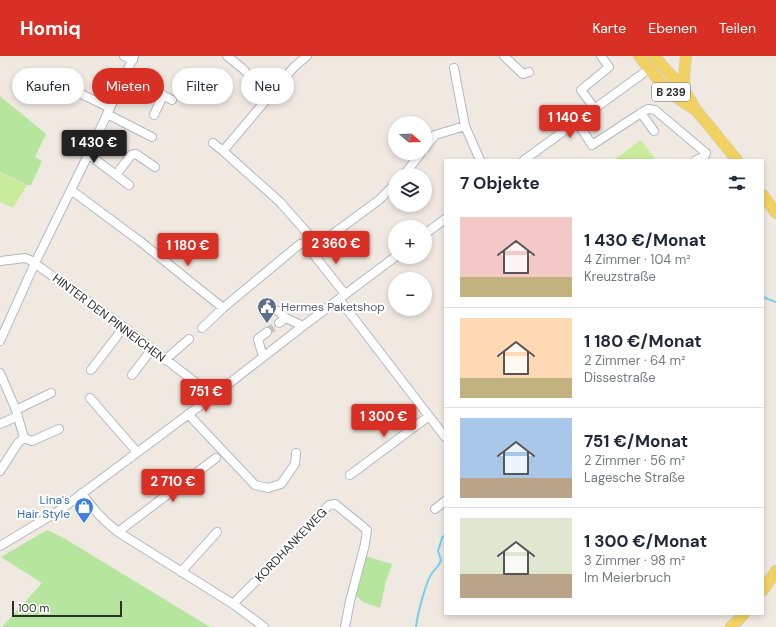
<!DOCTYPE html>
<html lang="de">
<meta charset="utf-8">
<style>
:root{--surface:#fff;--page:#f2f2f3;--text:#1f2937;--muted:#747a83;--line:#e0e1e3;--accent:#d93025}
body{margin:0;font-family:"DM Sans",sans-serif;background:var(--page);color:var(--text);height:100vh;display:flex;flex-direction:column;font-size:15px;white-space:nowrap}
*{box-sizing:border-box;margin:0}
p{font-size:13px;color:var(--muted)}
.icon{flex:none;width:22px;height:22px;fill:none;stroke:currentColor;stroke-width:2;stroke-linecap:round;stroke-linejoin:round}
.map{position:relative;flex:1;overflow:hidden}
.panel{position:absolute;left:444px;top:103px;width:320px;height:456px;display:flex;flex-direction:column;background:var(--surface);border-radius:0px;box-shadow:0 2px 6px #0003}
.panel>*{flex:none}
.top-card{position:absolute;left:12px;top:12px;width:372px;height:36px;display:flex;gap:8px}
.needle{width:26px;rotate:109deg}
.tools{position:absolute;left:388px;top:60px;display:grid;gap:8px}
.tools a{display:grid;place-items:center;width:44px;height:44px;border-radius:50%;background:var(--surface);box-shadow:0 2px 6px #0003;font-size:20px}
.scale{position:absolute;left:12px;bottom:10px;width:110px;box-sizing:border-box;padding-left:4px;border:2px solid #2e2e2e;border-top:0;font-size:11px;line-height:14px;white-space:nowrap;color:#2e2e2e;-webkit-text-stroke:3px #fff;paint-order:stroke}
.price{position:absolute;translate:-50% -34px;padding:0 9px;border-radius:4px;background:var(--accent);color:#fff;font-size:13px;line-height:26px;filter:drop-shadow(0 1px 2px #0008)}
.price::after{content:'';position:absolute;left:50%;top:24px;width:12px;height:9px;margin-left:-6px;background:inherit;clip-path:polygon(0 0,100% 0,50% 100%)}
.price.selected{background:#222;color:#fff}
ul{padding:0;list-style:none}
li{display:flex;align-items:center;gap:12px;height:100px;padding:0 16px}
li+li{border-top:1px solid var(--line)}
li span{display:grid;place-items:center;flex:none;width:112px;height:80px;border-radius:0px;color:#555}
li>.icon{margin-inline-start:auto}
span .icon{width:48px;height:48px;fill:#fffc;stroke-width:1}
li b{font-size:17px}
h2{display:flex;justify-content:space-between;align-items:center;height:48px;padding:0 16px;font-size:17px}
.pill{padding:0 14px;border-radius:18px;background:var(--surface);box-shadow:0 2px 6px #0003;font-size:14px;line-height:36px}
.pill.selected{background:var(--accent);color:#fff}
header{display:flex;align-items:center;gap:24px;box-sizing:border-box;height:56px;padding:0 20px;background:var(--accent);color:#fff}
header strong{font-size:19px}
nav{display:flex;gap:22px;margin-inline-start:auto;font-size:14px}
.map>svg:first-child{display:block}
.green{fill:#b6e59e}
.pitch{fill:#c9ec9a}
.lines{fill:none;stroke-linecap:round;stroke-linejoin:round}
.stream{stroke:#75cff0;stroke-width:2}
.minor-tunnel{stroke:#c8c4bd;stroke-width:8;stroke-dasharray:8 4;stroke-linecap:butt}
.minor-casing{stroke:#b4b7c1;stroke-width:10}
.major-casing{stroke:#c9c9c9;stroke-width:12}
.minor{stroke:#fff;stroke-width:8}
.major{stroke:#f2d163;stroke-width:11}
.labels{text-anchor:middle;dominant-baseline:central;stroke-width:4;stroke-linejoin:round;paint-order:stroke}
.shield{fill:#fff;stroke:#6d6d6d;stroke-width:1}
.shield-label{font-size:11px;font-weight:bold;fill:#2e2e2e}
.service-label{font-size:12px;fill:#4e5e75;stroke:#fff;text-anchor:start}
.street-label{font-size:12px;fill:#2e2e2e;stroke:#fff}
.shop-label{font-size:12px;fill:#366cbe;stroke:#fff;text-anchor:end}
</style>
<header>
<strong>Homiq</strong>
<nav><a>Karte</a><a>Ebenen</a><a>Teilen</a></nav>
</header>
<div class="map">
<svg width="776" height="571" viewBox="0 0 776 571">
<rect width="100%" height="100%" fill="#efe9e1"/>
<!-- green -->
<path class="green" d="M0 40 46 78 35 101 42 105 31 129H27L0 116Z
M47 474 62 481 210 571H2L42 527 1 501Z
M365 500 392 508 386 525 380 552 363 546 355 539Z"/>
<!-- pitch -->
<path class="pitch" d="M641 84 656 104H614Z
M0 117 27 129 13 152 0 146Z"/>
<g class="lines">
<!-- stream -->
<path class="stream" d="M763 241 776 246
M416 571C417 560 426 525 432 517 436 512 439 511 441 504L438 495 442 482 445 479"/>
<!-- minor-tunnel -->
<path class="minor-tunnel" d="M267 276 279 267"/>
<defs>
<path id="minor" d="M124 0 133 4
M227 0 242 12 245 15
M307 0 294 11 223 95 280 146 309 179 310 194 345 238
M504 0 523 18 529 16
M454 12 465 70 480 104
M125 20 172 44
M73 34 110 52
M595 53 581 34 609 11 601 0
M641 57 648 53 655 54 706 97 704 101 696 104
M107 58 152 81
M154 59 163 39
M577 66 592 89 641 57 654 75
M213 87 223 95
M425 92 435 79 465 70
M88 98 129 129
M524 104 649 13
M116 119 131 99 136 98 155 111
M404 119 421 97
M71 134 141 186 223 252
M425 178 445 163
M0 205 25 202 30 204 124 271 213 340
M339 243 445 381
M278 255 286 262
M279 267 286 262 303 270
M202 272 223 252 300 188 326 183 379 144 395 128
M0 285 35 207 90 95 134 0
M263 301 258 283 267 276
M165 304 189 283
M91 314 124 271
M0 317 16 354 24 382
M132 319 152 293
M90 342 137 396
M16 354 51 337
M188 358 255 429 268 432 281 428 295 408 296 397
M0 368 18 360
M24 382 32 385 59 373
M0 415 18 387 24 382
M350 419 429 360
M82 437C92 453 104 465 118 476L233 548 264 571
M435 453 445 445
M118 476 216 402
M0 490 60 454 213 340 303 270 395 201
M181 516 217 476
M233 548 283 498 329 449 335 448 367 474 365 488 350 545 345 571"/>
<path id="major" d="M639 0 660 26 677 42 694 53
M654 0 685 35 696 54 737 104
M685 35 684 21 686 0
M763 139 776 157
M763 534 776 515
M731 571 744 558"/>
</defs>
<!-- minor casing -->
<use href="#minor" class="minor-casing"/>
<!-- major casing -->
<use href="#major" class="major-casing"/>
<!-- minor -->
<use href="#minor" class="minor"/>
<!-- major -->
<use href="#major" class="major"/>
</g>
<!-- icons -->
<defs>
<symbol id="civic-pin" viewBox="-11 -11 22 30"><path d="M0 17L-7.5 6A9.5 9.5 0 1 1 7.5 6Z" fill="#5c6f8a" stroke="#fff"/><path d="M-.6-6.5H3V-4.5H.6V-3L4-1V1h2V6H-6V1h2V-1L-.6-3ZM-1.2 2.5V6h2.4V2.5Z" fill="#fff"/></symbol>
<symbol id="shop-pin" viewBox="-11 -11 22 30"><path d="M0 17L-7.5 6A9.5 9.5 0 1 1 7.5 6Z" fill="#3f7fe0" stroke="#fff"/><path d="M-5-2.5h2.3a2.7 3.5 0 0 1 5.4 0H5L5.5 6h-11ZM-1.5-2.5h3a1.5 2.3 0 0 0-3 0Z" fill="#fff"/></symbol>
</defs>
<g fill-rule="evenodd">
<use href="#civic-pin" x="256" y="240" width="22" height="30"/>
<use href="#shop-pin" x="73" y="440" width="22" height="30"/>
</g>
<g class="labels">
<!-- shield labels -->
<rect class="shield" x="652" y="27" width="38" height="18" rx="3"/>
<g class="shield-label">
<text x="671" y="36">B 239</text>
</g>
<!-- service labels -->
<g class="service-label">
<text x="281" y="251">Hermes Paketshop</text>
</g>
<!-- street labels -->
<g class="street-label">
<text transform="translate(109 262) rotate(37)">HINTER DEN PINNEICHEN</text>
<text transform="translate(291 489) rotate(-46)">KORDHANKEWEG</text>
</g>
<!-- shop labels -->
<g class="shop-label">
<text x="70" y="444">Lina's<tspan x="70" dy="14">Hair Style</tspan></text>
</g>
</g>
</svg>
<div class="tools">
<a><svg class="needle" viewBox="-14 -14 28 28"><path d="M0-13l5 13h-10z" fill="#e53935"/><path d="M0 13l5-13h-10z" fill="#747a83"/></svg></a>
<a><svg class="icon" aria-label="layers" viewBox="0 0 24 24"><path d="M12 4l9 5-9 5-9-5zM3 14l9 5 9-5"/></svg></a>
<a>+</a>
<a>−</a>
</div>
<div class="scale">100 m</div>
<b class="price" style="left:570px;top:83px">1 140 €</b>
<b class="price selected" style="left:94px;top:108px">1 430 €</b>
<b class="price" style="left:336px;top:209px">2 360 €</b>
<b class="price" style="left:188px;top:211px">1 180 €</b>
<b class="price" style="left:206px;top:357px">751 €</b>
<b class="price" style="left:384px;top:382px">1 300 €</b>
<b class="price" style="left:173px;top:447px">2 710 €</b>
<div class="top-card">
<a class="pill">Kaufen</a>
<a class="pill selected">Mieten</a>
<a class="pill">Filter</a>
<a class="pill">Neu</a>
</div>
<section class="panel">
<h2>7 Objekte<svg class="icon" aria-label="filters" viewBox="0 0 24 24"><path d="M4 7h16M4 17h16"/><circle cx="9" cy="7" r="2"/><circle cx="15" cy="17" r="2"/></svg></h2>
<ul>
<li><span style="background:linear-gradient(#f6c9c9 75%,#c2b280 0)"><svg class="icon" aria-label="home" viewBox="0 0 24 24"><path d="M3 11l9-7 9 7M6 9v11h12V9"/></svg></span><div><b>1 430 €/Monat</b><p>4 Zimmer · 104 m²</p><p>Kreuzstraße</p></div></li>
<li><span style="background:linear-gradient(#ffd9b3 75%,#c2b280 0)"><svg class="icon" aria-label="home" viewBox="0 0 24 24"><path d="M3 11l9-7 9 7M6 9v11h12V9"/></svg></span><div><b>1 180 €/Monat</b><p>2 Zimmer · 64 m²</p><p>Dissestraße</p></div></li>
<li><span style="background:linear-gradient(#a9c7e8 75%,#b9a48a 0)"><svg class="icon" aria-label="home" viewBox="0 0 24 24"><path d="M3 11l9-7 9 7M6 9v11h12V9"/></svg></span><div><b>751 €/Monat</b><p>2 Zimmer · 56 m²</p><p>Lagesche Straße</p></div></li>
<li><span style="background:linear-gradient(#dfe7d0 70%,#b9a48a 0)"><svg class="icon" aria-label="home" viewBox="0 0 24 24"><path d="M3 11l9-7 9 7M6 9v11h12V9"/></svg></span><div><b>1 300 €/Monat</b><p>3 Zimmer · 98 m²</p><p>Im Meierbruch</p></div></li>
</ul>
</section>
</div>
